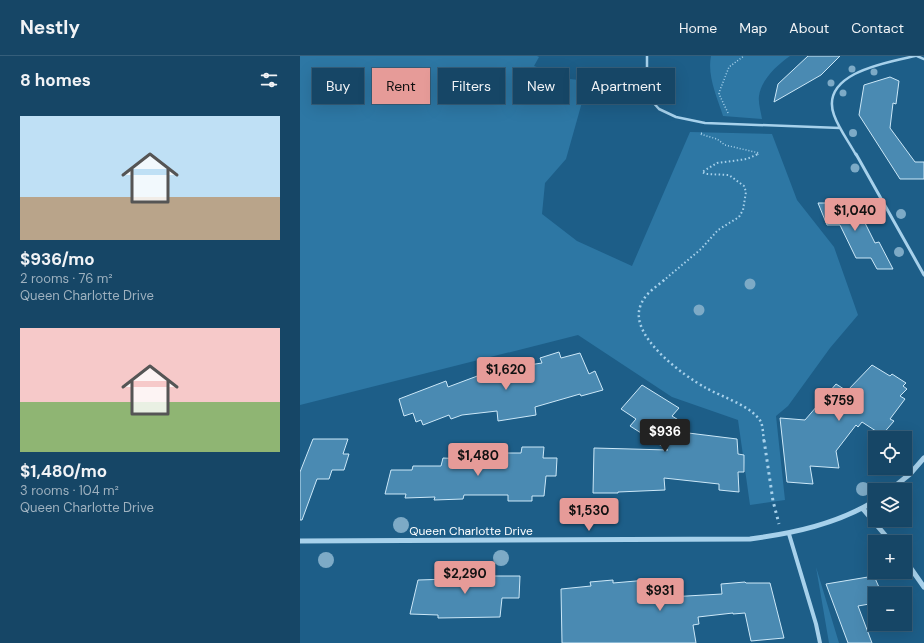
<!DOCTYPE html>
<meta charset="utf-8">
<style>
:root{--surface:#164666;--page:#23506f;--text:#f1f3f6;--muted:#9eb1bf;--line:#355e7a;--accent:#e69b98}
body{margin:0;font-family:"DM Sans",sans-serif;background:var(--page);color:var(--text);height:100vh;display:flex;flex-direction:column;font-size:15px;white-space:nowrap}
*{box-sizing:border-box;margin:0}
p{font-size:13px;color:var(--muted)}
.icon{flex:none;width:22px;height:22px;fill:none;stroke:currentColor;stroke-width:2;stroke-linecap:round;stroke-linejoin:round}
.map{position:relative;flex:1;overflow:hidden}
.sheet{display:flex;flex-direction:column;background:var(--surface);width:300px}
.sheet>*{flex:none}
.top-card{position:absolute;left:12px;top:12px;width:380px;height:36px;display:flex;gap:8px}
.tools{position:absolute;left:568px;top:375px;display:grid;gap:8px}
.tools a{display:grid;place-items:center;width:44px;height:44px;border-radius:0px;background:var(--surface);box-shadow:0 4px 16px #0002,0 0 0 1px var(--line);font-size:20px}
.price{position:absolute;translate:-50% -34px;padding:0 9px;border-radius:4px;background:var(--accent);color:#111;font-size:13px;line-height:26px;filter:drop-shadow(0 1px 2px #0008)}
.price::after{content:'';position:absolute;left:50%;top:24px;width:12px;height:9px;margin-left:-6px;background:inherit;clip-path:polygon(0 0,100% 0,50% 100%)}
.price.selected{background:#222;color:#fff}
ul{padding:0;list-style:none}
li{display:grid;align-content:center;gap:8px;height:212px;padding:0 20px}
li span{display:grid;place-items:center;height:124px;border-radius:0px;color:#555}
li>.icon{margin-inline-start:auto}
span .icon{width:72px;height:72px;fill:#fffc;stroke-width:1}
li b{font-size:17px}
h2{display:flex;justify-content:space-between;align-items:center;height:48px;padding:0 20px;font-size:17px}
.chip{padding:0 14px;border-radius:0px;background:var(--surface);box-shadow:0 4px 16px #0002,0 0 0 1px var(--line);font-size:14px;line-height:36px}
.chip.selected{background:var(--accent);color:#111}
header{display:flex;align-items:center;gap:24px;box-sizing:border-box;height:56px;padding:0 20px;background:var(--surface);border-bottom:1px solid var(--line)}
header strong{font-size:19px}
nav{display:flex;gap:22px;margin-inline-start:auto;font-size:14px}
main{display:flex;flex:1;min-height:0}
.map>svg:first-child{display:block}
.green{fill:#2d77a4}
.building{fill:#4a8ab2;stroke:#cce8f8}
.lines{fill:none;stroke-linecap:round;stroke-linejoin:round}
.path-far3{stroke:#a7d1eb;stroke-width:1.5;stroke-dasharray:1 2;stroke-linecap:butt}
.path-far2{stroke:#a7d1eb;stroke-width:2;stroke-dasharray:1.5 2.5;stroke-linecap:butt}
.path-far1{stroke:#a7d1eb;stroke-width:2.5;stroke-dasharray:2 3;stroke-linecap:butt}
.path{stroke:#a7d1eb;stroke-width:3;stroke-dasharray:2.5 4;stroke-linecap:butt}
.lane{stroke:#a7d1eb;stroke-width:4}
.street-far2{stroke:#a7d1eb;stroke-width:2.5}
.street-far1{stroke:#a7d1eb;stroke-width:3}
.street{stroke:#a7d1eb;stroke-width:5}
.tree{fill:#7daac6}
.labels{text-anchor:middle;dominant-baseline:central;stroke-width:3;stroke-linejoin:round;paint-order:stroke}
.near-street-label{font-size:12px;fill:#fff;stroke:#1d5e88}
</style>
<header>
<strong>Nestly</strong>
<nav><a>Home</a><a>Map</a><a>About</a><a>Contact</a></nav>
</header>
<main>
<section class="sheet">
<h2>8 homes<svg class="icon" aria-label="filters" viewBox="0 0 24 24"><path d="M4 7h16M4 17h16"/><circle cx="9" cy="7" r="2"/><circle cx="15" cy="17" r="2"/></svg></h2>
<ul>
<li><span style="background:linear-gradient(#bfe0f5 65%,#b9a48a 0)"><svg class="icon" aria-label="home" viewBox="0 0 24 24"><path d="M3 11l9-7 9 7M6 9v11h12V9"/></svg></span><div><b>$936/mo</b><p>2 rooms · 76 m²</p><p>Queen Charlotte Drive</p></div></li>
<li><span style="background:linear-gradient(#f6c9c9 60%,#8fb573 0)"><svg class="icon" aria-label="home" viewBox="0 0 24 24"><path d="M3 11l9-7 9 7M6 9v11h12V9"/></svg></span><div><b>$1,480/mo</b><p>3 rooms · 104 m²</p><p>Queen Charlotte Drive</p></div></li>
</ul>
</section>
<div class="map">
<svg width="624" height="587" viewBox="0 0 624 587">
<rect width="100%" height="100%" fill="#1d5e88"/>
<!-- green -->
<path class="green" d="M0 0H237L239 1 234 10 270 23 288 25 266 103 245 127 242 158 277 185 332 210 390 76 472 78 497 144 534 191 558 259 530 292 488 350 476 360 485 444 450 449 438 364 372 341 278 279 0 349Z
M411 0H490C477 9 461 24 459 40 458 47 461 56 462 63L423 60C417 41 407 20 411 0Z
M516 511 539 587H529Z"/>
<!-- building -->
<path class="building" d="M508 0H540L521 19 474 46 478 28Z
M590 21 599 25 596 48 593 47 590 72 615 106H624V123H600L559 59 564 29Z
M518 147H555L575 187 579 186 593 213H577L571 202H556L540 169H527Z
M259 296 261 302 280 297 289 318 295 315 303 334 281 340 280 338 235 351 236 359 198 365 197 355 162 359 151 363 149 359 123 369 121 364 116 366 113 357 104 360 99 343 146 325 148 331 180 319 215 314V311L242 307 240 302Z
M572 309 590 320 592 318 606 327 603 330 607 333 600 340 605 343 590 363 594 365 582 379 562 366 558 371 556 369 536 395 539 412 510 410 513 428 487 426 480 362 505 364 536 328 547 335Z
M342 329 379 352 372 360 380 365 372 375 437 383 438 398 444 399V416H438L439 436 419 434V428L364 422 365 434 318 436V437H293L294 392 368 394 330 370 336 363 321 353Z
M13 383H48L43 398H49L44 414H32L29 423H17L2 464H0V416Z
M222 391H244L243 402H257L256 420H246L244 440H232V445H208V439H164L163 443 134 444 135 441 105 442 106 438H85L91 414H112L113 410H141L143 402 190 404 191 397H221Z
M193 515V520H220L219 542H202L200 561 138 562V559L110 558 118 524 151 523 153 516Z
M574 520 582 538H575V547L558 550 572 587H548L526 528Z
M359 523 360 532 368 531 369 541 422 538 421 528 445 526 446 527H470L484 582 451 585 445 557 433 558V557L398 561 399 568 393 569 396 587H262L261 533 291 530 290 526 313 524V527Z"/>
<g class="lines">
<!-- path-far3 -->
<path class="path-far3" d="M428 57 419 38 420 34 429 11 444 0
M402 77 400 78 417 83 425 89 459 97 457 99"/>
<!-- path-far2 -->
<path class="path-far2" d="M363 225 401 193 418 174 439 161 443 154 446 136 444 130 429 119 406 118 402 116 417 107 447 103 458 98"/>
<!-- path-far1 -->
<path class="path-far1" d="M364 224C355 232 344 238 340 251 330 281 384 320 406 332 422 341 452 350 461 366 463 371 463 379 464 385"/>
<!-- path -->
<path class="path" d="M464 384 473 445 479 468"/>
<!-- lane -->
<path class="lane" d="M489 478 516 568 520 587"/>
<!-- street-far2 -->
<path class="street-far2" d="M347 0V34L350 43 359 53 376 61 405 67 540 72
M617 0 624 3
M556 99C549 86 539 73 534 59 519 17 588 6 615 0"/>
<!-- street-far1 -->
<path class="street-far1" d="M556 98 624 219"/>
<!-- street -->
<path class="street" d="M590 434 610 418 624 402
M563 453 591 486
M0 485 450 483C495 477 536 468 575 445
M605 504 624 531"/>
</g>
<!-- trees -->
<g class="tree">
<circle cx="552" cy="13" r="3.5"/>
<circle cx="574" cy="16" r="3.5"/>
<circle cx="531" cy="27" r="3.5"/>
<circle cx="543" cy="37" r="3.5"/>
<circle cx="553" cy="77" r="4"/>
<circle cx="555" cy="112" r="4.5"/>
<circle cx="601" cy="158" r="5"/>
<circle cx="599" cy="196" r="5"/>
<circle cx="450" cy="228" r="5.5"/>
<circle cx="399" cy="254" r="5.5"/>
<circle cx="563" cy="433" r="7"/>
<circle cx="101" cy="469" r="8"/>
<circle cx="201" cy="502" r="8"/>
<circle cx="26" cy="504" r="8"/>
</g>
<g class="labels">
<!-- near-street labels -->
<g class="near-street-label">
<text x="171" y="475">Queen Charlotte Drive</text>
</g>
</g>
</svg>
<div class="tools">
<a><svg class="icon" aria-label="locate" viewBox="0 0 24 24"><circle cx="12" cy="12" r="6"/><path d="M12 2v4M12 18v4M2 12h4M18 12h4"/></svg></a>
<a><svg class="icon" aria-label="layers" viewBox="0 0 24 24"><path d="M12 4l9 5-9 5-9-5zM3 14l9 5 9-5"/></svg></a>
<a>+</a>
<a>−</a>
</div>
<b class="price" style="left:555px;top:176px">$1,040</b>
<b class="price" style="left:206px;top:335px">$1,620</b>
<b class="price" style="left:539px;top:366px">$759</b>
<b class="price selected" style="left:365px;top:397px">$936</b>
<b class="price" style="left:178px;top:421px">$1,480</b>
<b class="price" style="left:289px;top:476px">$1,530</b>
<b class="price" style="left:165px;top:539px">$2,290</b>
<b class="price" style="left:360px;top:556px">$931</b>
<div class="top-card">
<a class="chip">Buy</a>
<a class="chip selected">Rent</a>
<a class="chip">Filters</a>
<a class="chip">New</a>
<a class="chip">Apartment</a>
</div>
</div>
</main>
